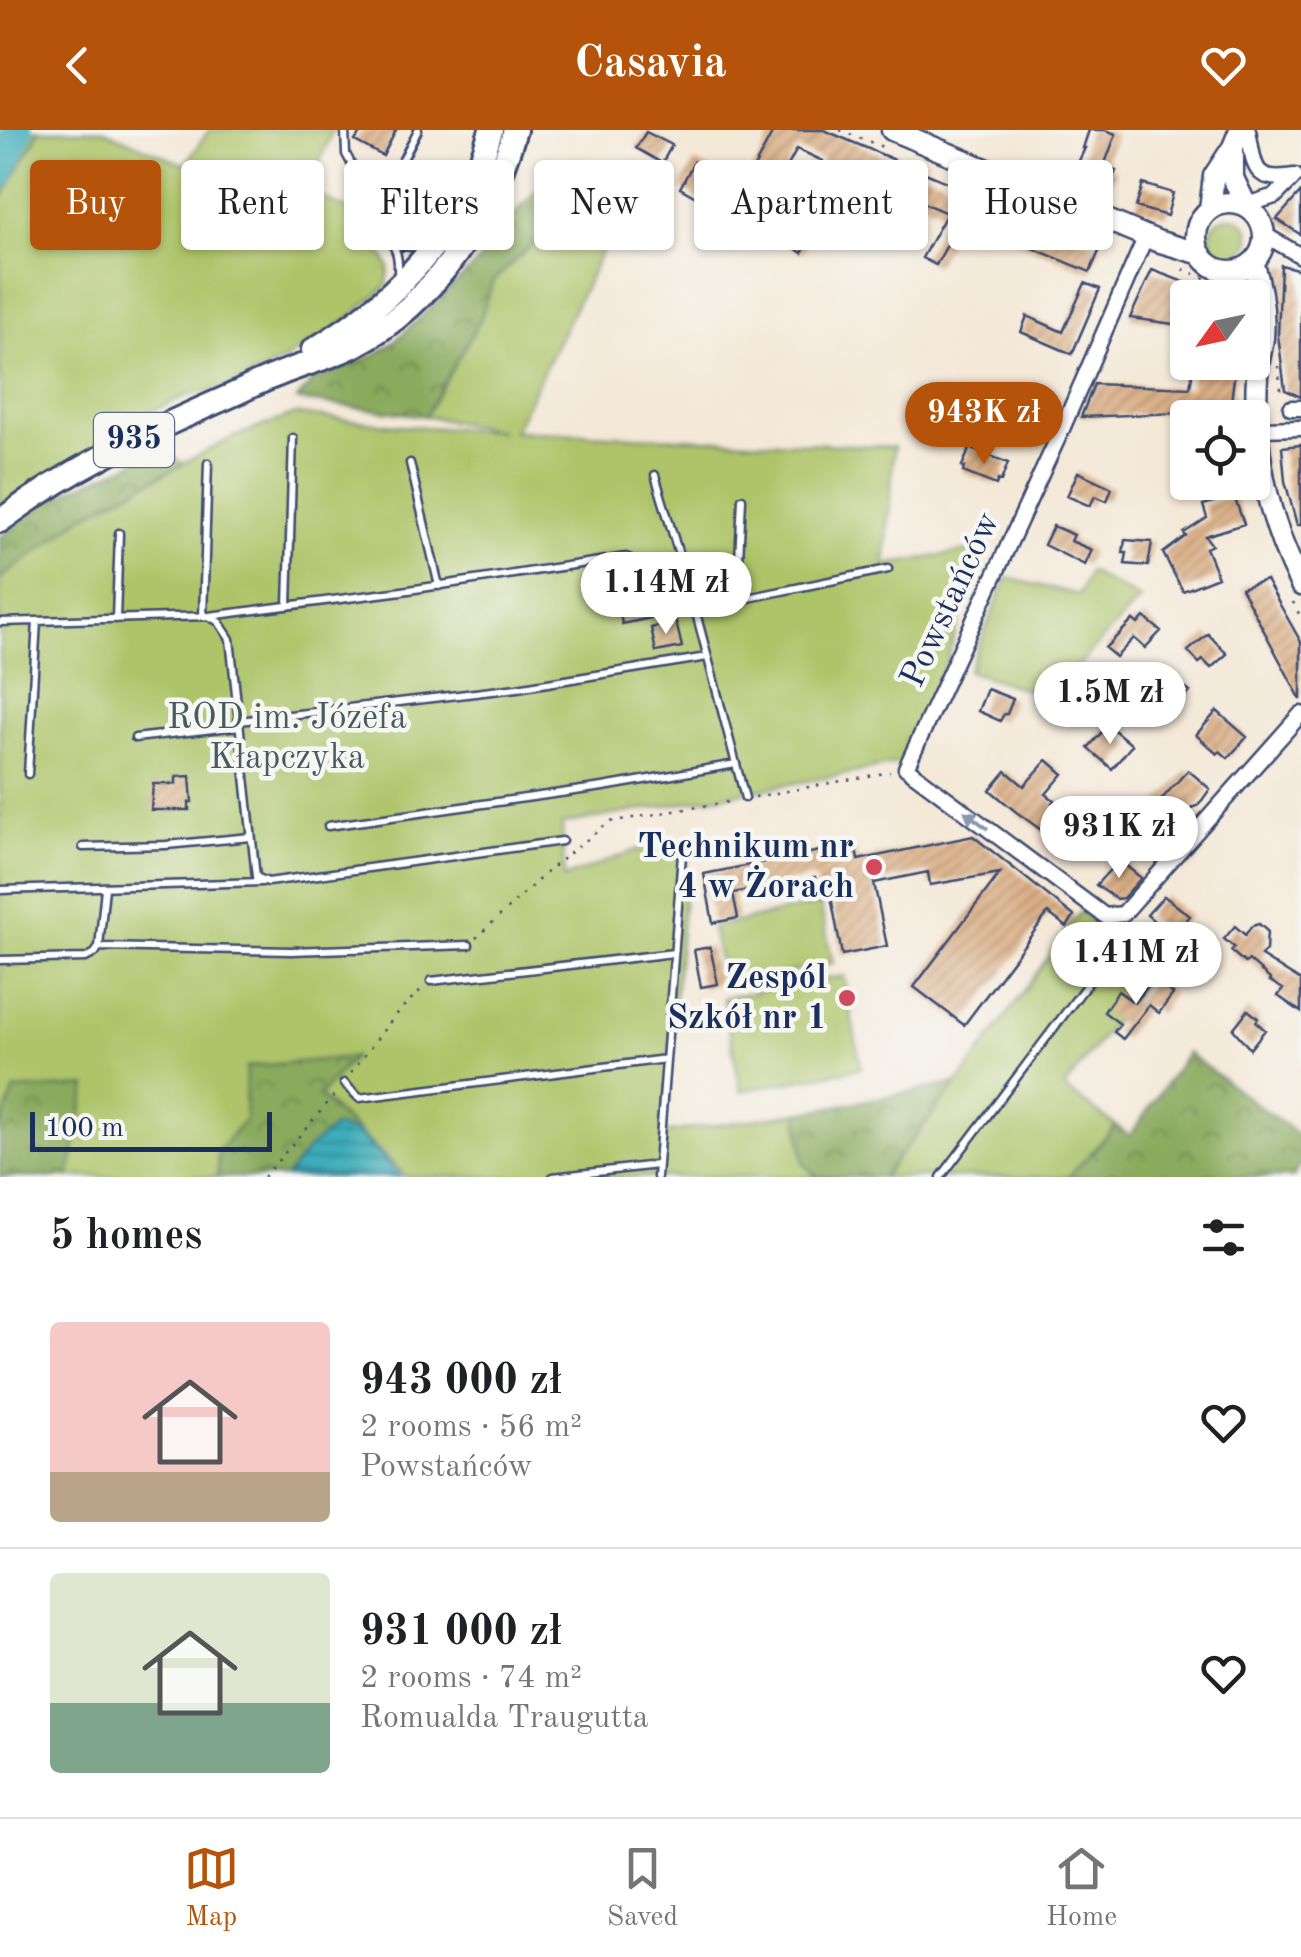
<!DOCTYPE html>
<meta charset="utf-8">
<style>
:root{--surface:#fff;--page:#f6f6f6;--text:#202124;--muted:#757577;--line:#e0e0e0;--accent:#b45309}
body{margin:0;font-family:"Old Standard TT",serif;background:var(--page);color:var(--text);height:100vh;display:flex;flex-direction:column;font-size:38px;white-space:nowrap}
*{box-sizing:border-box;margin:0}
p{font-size:32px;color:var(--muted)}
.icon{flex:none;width:55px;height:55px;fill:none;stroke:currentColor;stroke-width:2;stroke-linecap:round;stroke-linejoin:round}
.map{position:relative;height:1047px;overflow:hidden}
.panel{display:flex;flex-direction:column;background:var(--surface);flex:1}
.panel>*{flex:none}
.hud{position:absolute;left:30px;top:30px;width:1242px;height:90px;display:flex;gap:20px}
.needle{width:65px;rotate:237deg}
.buttons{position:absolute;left:1170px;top:150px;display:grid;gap:20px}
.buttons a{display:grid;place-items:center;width:100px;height:100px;border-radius:10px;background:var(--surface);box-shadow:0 2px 8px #0004;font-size:50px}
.scale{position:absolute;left:30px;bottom:25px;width:242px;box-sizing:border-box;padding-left:10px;border:5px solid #1b2f5e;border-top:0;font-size:28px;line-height:35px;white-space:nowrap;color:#1b2f5e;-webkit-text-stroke:8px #f6f6f2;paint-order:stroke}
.price{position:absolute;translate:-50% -85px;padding:0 22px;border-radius:35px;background:#fff;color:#222;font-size:32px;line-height:65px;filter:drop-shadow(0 2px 5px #0008)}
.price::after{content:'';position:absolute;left:50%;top:60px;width:30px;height:22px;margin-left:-15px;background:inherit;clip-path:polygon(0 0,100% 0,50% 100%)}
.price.selected{background:var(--accent);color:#fff}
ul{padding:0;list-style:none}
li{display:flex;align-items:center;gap:30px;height:250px;padding:0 50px}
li+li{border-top:2px solid var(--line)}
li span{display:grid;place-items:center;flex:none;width:280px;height:200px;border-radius:10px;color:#555}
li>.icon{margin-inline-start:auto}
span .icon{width:120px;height:120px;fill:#fffc;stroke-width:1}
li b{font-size:42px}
h2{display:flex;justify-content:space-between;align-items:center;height:120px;padding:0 50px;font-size:42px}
.chip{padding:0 35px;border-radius:10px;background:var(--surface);box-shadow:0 2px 8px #0004;font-size:35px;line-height:90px}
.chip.selected{background:var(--accent);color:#fff}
header{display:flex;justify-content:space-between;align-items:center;height:130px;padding:0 50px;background:var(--accent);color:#fff;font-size:45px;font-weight:600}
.tab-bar{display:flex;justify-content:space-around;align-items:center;height:140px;border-top:2px solid var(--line);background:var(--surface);font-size:28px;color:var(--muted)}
.tab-bar a{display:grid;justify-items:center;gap:5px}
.tab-bar .selected{color:var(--accent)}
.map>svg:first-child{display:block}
.green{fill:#adc469;stroke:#647a64;stroke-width:2.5}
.forest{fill:url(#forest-crowns);stroke:#526c5e;stroke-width:2.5}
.water{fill:url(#water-rules);stroke:#2c6e8c;stroke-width:2.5}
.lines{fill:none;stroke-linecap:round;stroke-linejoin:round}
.river{stroke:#3dadb9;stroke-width:30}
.building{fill:url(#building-hatch)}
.lane-casing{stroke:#3c4b70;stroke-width:11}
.street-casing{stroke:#3c4b70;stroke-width:19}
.secondary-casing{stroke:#3c4b70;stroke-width:25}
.primary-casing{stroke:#3c4b70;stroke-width:28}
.path{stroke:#3c4b70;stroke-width:2.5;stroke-dasharray:2.5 8;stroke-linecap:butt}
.lane{stroke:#fff;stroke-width:6}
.street{stroke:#fff;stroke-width:14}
.secondary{stroke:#fff;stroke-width:20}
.primary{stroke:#fff;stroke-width:22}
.oneway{fill:#8d97ae}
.poi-dot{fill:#d1495b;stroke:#f6f6f2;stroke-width:4}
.labels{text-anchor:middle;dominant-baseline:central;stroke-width:9;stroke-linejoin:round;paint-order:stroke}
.shield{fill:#f6f6f2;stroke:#5d6b8a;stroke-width:2.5}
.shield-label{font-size:32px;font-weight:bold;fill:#1b2f5e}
.street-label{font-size:35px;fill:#1b2f5e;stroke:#f6f6f2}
.park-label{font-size:35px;fill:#475c61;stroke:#f6f6f2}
.poi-label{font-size:35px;font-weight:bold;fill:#1b2f5e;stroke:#f6f6f2;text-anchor:end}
</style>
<header><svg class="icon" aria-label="back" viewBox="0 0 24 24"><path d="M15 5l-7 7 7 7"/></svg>Casavia<svg class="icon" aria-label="heart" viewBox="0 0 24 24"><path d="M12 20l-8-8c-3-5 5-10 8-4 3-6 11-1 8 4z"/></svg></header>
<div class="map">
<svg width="1301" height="1047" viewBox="0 0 1301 1047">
<defs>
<pattern id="forest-crowns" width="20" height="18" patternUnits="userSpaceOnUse" patternTransform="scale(2.5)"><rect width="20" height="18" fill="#8aaa5d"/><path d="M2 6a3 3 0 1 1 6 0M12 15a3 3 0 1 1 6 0" fill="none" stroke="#708b50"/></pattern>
<pattern id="water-rules" width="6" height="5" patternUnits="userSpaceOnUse" patternTransform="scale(2.5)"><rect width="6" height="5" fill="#3dadb9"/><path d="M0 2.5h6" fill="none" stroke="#328d9a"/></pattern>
<pattern id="building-hatch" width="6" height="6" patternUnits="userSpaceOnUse" patternTransform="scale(2.5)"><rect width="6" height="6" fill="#dcb087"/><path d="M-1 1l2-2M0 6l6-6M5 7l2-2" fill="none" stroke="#b29072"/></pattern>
</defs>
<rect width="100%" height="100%" fill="#f6f6f2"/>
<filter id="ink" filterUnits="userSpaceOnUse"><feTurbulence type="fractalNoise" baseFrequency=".01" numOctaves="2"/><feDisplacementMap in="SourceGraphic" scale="20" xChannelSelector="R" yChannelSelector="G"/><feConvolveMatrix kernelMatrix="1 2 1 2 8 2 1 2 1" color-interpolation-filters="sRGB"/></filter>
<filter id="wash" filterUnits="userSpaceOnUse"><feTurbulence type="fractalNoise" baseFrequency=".0048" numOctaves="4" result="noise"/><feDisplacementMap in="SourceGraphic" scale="40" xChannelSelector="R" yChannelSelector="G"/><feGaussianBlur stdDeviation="2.25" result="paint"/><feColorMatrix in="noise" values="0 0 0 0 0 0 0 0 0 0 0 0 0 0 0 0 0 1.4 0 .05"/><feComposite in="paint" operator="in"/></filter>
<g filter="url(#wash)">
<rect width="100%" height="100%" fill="#f4e8d7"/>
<!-- green -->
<path class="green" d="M40 0H104L185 35 209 0H333L307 60 360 86 355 106 383 125 389 137 387 156 334 200 280 233 227 258 186 266 149 282 122 306 11 369 0 377V69L3 67Z
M570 72 603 119 514 301 894 317 885 435 980 419 946 534 903 632 847 644 562 694 564 748 639 719 688 717 663 1003 798 983 804 1034 817 1047H407L319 966 352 929 247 938 245 989 218 1022V1047H69L87 957 0 998V449L85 385 236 306 296 284 404 296 502 301 425 286 480 190 493 151 548 100Z
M1210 107a20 20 0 1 1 40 0a20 20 0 1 1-40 0Z
M1089 442 1140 469 1049 567 968 541 1007 448 1079 465Z
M820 774 833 833 724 856 712 797Z
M1080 782 1154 838 1064 958 1116 996 1068 1047H882L966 943Z
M844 846 861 938 741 961 723 868Z"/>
<!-- forest -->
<path class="forest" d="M0 0H40L3 67 0 69Z
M555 40 573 77 493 151 480 190 425 286 297 270 312 251 376 224 393 213 478 132 515 84Z
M163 320 184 334 85 385 0 449V407L56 366Z
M1187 923 1301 1007V1034L1293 1047H1068L1116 996 1130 1006Z
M353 927 319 966 358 1003 334 997 309 1018 286 1047H218V1022L245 989 246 937Z
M958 953 882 1047H817L804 1034 798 983Z
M87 956 69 1047H0V998L15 960Z"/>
<!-- water -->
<path class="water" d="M334 997 358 1003 402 1047H286L309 1018Z"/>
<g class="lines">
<!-- river -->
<path class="river" d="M0 43 18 0"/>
</g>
<g id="blocks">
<!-- building -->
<path class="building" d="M362 0H396L383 26 355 11Z
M774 0H824L1001 75 983 110 957 97 936 135 922 128 947 83 853 43 836 70 860 85 848 104 824 89 802 123 790 115 836 43 821 37 823 31 797 19 775 60 765 56 733 118 723 113 735 89 680 58 694 32 733 50 736 42 749 47Z
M1089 0H1105L1116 4 1104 36 1116 41 1105 67 1069 52 1085 18H1083Z
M646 2 672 15 662 33 636 18Z
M1143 54 1173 63 1167 86 1136 77Z
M1301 62V105L1277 89Z
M1023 85 1101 117 1090 142 1013 110Z
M1281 135 1301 140V267L1285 260 1278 205Z
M1152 140 1221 166V168H1188V196L1130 188Z
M1085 153 1100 159 1072 224 1021 202 1027 186 1063 202Z
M1194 232H1236L1229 288H1203L1202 282 1081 287 1094 254 1190 258Z
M1301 315V395H1297L1285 351 1282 317Z
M970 318 1008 333 1001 351 998 350 996 355 963 342 965 337 962 336Z
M1078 342 1112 358 1107 371 1095 366 1090 376 1067 366Z
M1234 366 1244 394 1205 406 1212 415 1206 418 1218 447 1183 461 1163 423 1186 406 1184 403 1207 388 1203 375Z
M1053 396 1074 405 1071 411 1092 420 1085 435 1044 415Z
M1125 410 1152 412 1148 436 1125 434 1127 423H1123Z
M1266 450 1301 512V570L1241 458Z
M650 472 654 473 656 487 622 494 619 479Z
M1144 487 1161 501 1145 518 1134 508 1116 527 1105 518 1133 490 1138 494Z
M676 492 682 517 656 522 651 498Z
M1208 504 1227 524 1211 538 1203 530 1199 533 1188 521Z
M1128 540 1149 559 1135 574 1115 555Z
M1172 548 1190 562 1172 583 1155 569Z
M987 559 1013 569 1007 584H1004L1000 591 978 581Z
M1217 581 1247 607 1228 628 1220 621 1217 624 1196 605Z
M1108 595 1132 615 1112 639 1088 618Z
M1047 630 1063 644 1046 664 1054 670 1052 673 1069 685 1052 708 1015 681 990 660 1006 641 1024 656Z
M1188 640 1210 659 1198 676 1194 677 1188 683 1178 674 1161 698 1168 706 1151 725 1124 702 1146 678 1150 682Z
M190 646 192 672H189V680H151L153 654H176V647Z
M973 706 1074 786 1067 797 1048 783 964 895 914 857 1000 743 930 755 928 742 874 753 887 816 842 825 829 756 817 759 815 747 733 763 738 788 713 793 704 744 835 718 836 723 856 719 858 730Z
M1119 730 1141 748 1123 768 1116 769 1096 755Z
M1164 766 1190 786 1172 807 1147 785Z
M1259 794 1267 801 1266 820 1261 826 1301 851V882L1278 866 1283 859 1270 851 1271 850 1249 830 1245 833 1231 821 1234 817 1224 809 1235 796 1245 805 1252 796Z
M710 817 718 854 701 857 694 820Z
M1153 849 1173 864 1159 883 1149 875 1123 909 1114 902 1120 894 1104 882 1118 861 1135 873Z
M1248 880 1258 888 1256 892 1265 900 1250 919 1233 899Z"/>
</g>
</g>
<g filter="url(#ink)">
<use href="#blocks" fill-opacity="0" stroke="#3c4b70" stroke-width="2.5"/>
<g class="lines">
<defs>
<path id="lane" d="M345 0 346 24 378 84
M392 114 410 117 424 115
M398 148C398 139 399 130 396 122 389 103 376 101 379 76L418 0
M410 333 439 456
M655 345 695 478
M737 470 742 369
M288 476 293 308
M203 486 208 333
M210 487 219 492 230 509 256 747 268 752 562 711
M116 489 119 403
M0 492 209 486 402 461 626 427 636 431 695 479
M239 591 517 558 707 527
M135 608 239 596
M28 644 37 491
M745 668 695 479 888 439
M328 696 603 657 736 634
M83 717 166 715 251 707
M0 760 262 752
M99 817 291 821 469 815
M0 830 86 828 95 823 99 817 105 758
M431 851 674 823
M344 953 359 968 666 929
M553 1047 657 1035
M657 1047 682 724
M941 1047 1113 820"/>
<path id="street" d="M1248 0C1255 36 1251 53 1295 46
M1246 75 1275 66 1295 46
M1265 105 1301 126
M1146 106 1062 299 906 638 1105 786 1123 784 1301 584
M1291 278H1301
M1258 299 1301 298"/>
<path id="secondary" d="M892 0 1157 111 1201 124
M1233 17V48L1246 75
M1196 107a34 34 0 1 1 68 0a34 34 0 1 1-68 0Z
M1210 79 1214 46 1233 17 1240 0
M1253 132C1261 156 1265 183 1263 208 1261 221 1258 233 1257 246 1253 318 1268 390 1301 455"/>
<path id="primary" d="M313 220C400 169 463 99 491 0
M0 391C68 340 143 304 221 270 240 262 258 252 277 245 303 234 330 228 355 215 437 172 490 86 515 0"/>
</defs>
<!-- lane casing -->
<use href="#lane" class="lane-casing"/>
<!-- street casing -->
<use href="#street" class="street-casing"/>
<!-- secondary casing -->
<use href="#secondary" class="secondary-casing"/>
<!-- primary casing -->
<use href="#primary" class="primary-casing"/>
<!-- path -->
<path class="path" d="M840 0 885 18
M961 50 1000 67
M1183 139 1240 164
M1278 236 1282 267
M1293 472 1301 488
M755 667 890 642
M476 808 550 739 609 692 733 671
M351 943 396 884 423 858
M264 1047 337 962"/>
<!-- lane -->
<use href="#lane" class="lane"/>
<!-- street -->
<use href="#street" class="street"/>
<!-- secondary -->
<use href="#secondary" class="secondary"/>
<!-- primary -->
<use href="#primary" class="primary"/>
</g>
<!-- one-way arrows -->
<defs><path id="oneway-solid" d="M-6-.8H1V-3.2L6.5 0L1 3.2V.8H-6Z" transform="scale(2.5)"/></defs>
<use class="oneway" href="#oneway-solid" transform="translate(976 690) rotate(-143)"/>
</g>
<!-- markers -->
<g class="poi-dot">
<circle cx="874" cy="737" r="10"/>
<circle cx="847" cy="868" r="10"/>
</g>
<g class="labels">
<!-- shield labels -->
<rect class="shield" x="94" y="283" width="80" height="54" rx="8"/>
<g class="shield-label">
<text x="134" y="310">935</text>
</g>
<!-- street labels -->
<g class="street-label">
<text transform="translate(951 470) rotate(-65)">Powstańców</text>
</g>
<!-- park labels -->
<g class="park-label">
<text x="287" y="588">ROD im. Józefa<tspan x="287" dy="40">Kłapczyka</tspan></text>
</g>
<!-- poi labels -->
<g class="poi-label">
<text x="854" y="717">Technikum nr<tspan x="854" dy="40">4 w Żorach</tspan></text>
<text x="827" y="848">Zespól<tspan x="827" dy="40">Szkół nr 1</tspan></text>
</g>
</g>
</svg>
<div class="buttons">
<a><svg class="needle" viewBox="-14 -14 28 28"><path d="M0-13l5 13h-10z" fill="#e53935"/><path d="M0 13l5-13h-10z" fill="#757577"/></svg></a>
<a><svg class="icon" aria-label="locate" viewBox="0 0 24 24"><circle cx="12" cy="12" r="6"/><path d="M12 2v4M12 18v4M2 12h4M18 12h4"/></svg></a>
</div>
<div class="scale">100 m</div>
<b class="price selected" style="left:984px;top:337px">943K zł</b>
<b class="price" style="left:666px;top:507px">1.14M zł</b>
<b class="price" style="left:1110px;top:617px">1.5M zł</b>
<b class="price" style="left:1119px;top:751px">931K zł</b>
<b class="price" style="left:1136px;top:877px">1.41M zł</b>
<div class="hud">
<a class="chip selected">Buy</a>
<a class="chip">Rent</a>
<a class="chip">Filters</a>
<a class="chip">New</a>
<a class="chip">Apartment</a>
<a class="chip">House</a>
</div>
</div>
<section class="panel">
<h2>5 homes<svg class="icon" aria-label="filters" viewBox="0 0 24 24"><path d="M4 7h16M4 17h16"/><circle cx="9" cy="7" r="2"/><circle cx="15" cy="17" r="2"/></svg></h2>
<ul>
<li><span style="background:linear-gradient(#f6c9c9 75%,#b9a48a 0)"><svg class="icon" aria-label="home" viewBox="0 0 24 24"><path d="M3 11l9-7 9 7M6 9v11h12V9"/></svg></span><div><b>943 000 zł</b><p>2 rooms · 56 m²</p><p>Powstańców</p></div><svg class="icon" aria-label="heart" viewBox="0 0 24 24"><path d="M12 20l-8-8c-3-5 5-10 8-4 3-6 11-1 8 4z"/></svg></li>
<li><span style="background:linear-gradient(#dfe7d0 65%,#7fa58c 0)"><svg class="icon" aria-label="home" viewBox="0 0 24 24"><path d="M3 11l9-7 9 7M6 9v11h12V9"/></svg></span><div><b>931 000 zł</b><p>2 rooms · 74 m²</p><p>Romualda Traugutta</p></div><svg class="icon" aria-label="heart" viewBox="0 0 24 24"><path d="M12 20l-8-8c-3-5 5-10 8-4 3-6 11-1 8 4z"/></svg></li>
</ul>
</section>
<nav class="tab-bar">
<a class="selected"><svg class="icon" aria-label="map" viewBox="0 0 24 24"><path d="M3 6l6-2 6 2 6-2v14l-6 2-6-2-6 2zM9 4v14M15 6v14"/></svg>Map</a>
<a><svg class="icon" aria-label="saved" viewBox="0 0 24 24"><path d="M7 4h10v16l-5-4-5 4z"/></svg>Saved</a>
<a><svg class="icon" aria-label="home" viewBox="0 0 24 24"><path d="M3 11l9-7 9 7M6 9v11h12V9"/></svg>Home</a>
</nav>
